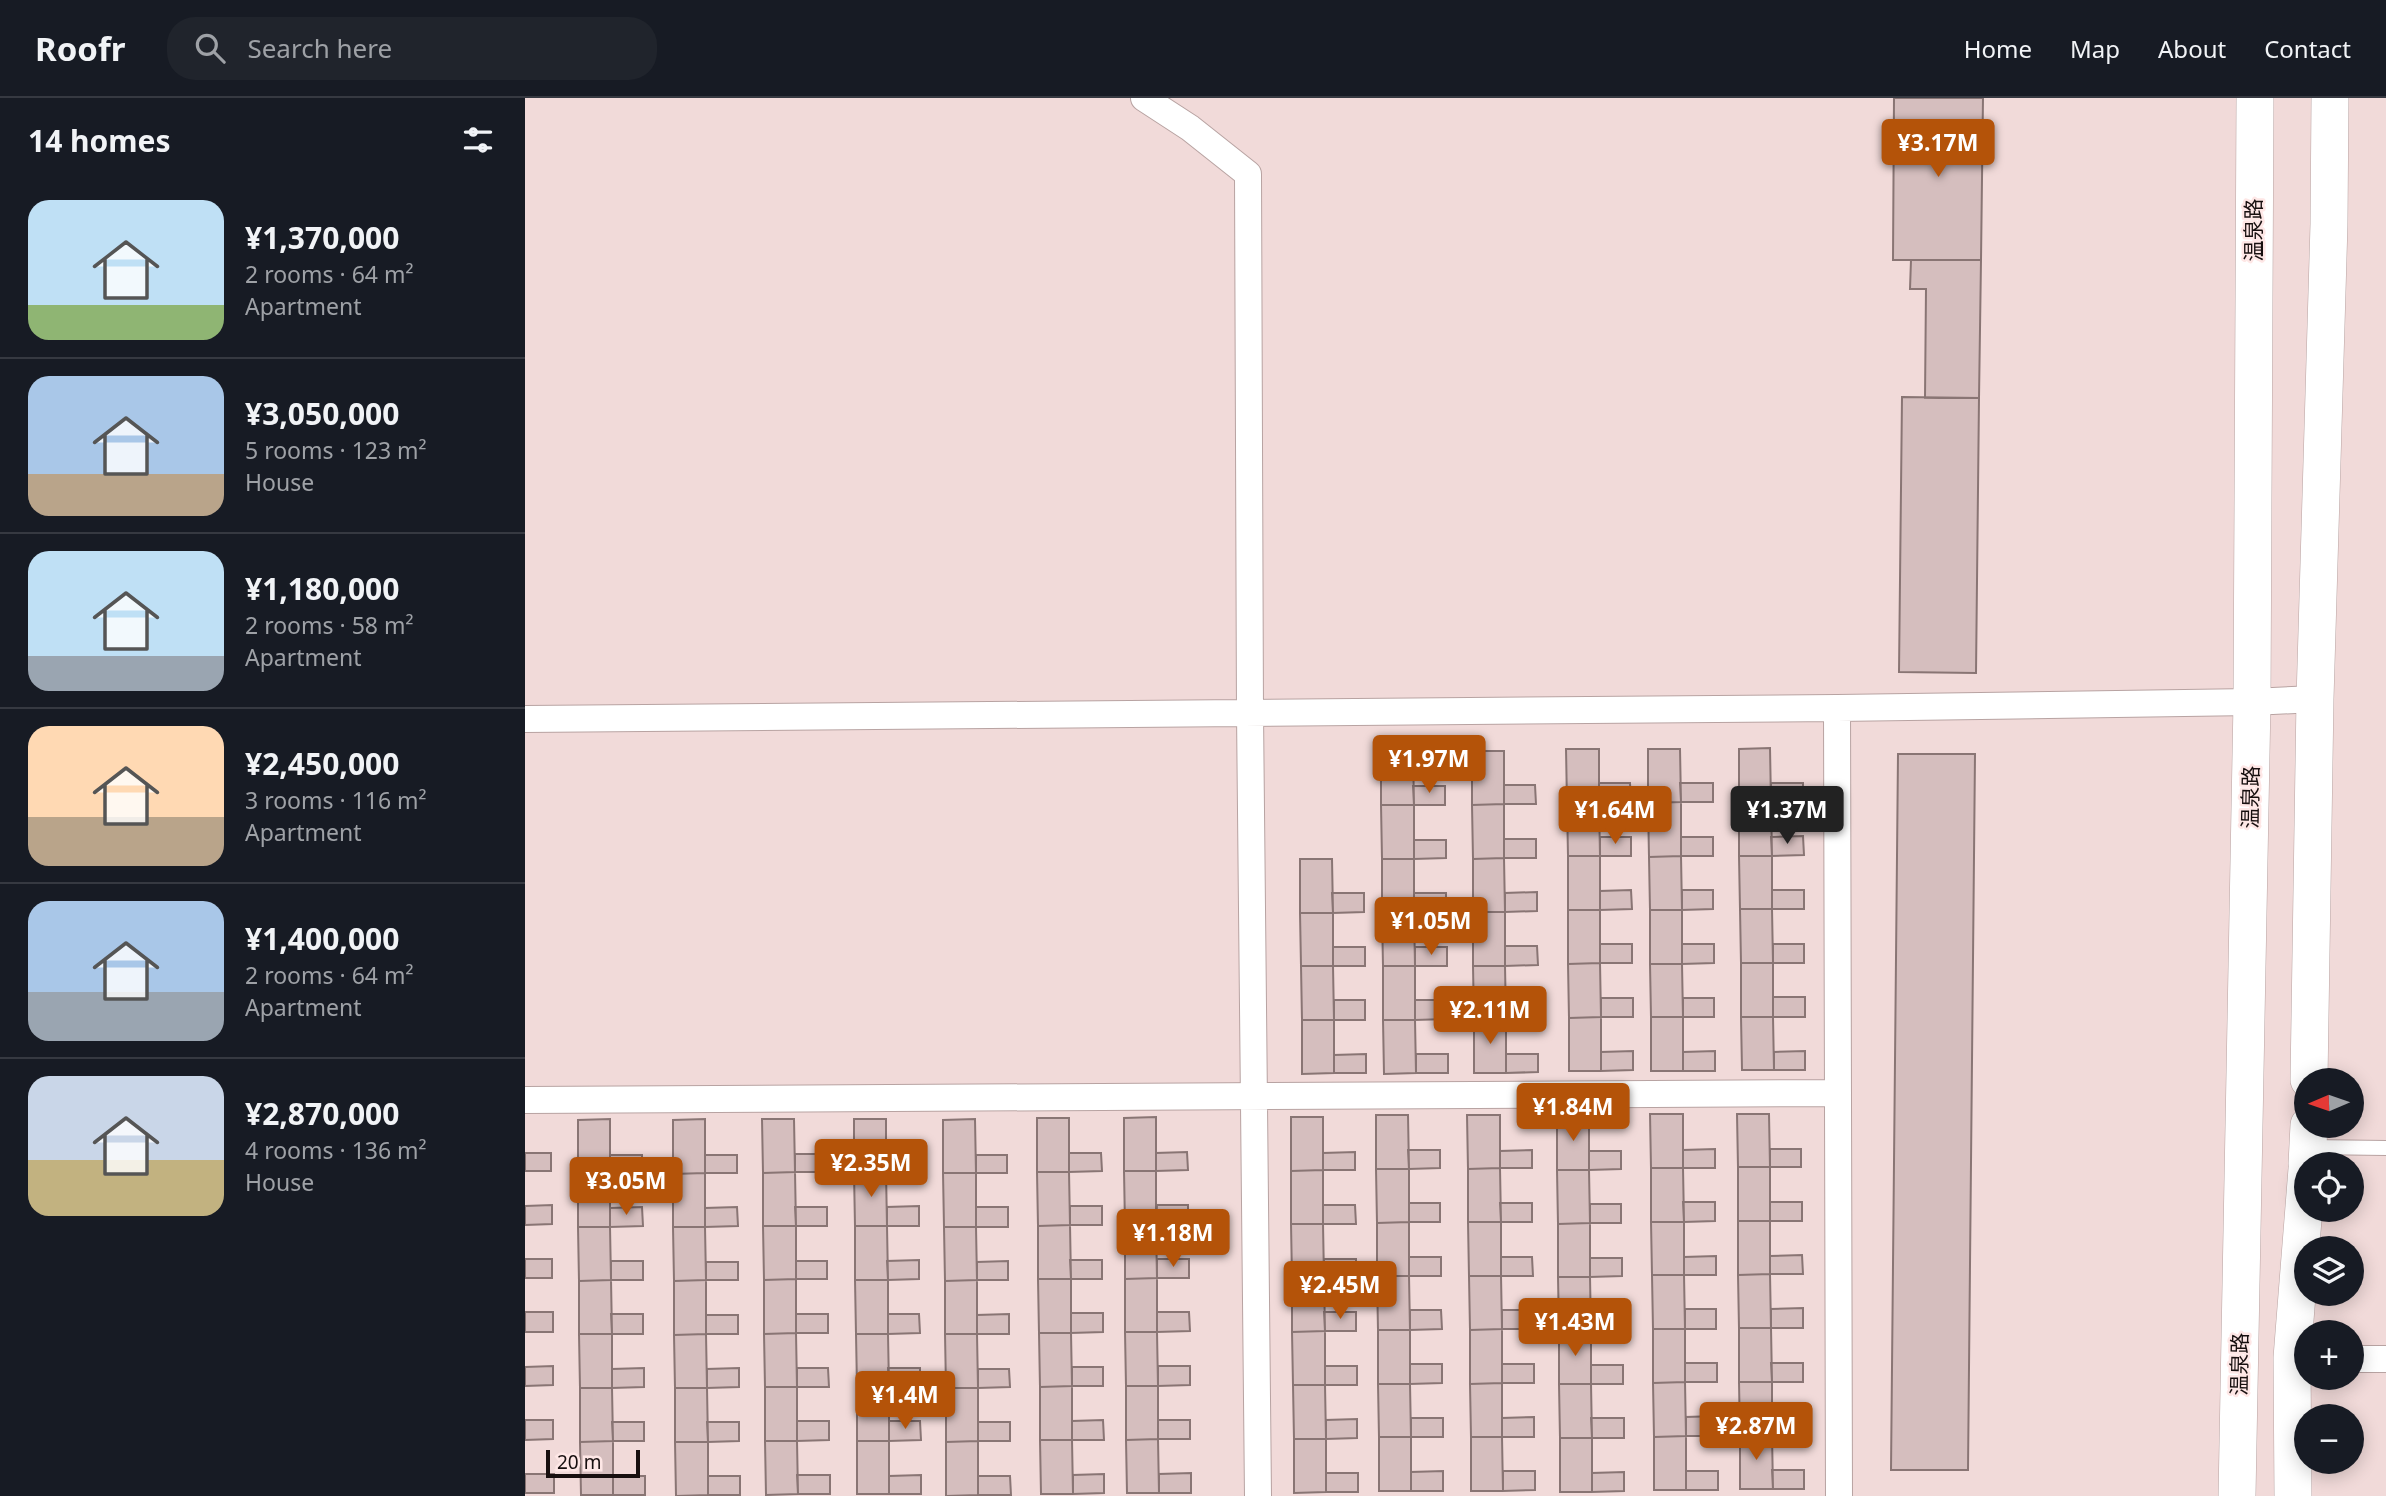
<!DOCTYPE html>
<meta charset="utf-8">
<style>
:root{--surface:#171b24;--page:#20242c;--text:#f1f3f6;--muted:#9ea1a6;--line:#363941;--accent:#b45309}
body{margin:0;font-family:"Noto Sans","Noto Sans SC",sans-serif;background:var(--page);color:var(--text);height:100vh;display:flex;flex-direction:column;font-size:26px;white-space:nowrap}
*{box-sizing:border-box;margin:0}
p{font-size:23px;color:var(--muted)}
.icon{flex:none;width:38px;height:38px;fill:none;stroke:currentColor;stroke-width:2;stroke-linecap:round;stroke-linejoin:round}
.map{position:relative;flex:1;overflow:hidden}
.sheet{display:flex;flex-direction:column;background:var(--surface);width:525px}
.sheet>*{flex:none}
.needle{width:46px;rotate:268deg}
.controls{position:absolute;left:1769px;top:970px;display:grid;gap:14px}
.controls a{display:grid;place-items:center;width:70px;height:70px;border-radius:50%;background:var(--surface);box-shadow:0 4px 18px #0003;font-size:35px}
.scale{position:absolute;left:21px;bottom:18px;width:94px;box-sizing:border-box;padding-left:7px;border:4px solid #170f0f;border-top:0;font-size:19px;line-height:24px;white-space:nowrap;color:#170f0f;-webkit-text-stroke:5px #fee7e6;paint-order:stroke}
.price{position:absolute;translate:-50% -60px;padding:0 16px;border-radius:7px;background:var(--accent);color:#fff;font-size:23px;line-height:46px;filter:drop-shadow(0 2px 4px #0008)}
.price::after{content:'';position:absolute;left:50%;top:42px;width:21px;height:16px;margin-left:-10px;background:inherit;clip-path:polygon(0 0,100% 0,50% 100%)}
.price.on{background:#222;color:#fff}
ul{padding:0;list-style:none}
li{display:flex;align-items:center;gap:21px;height:175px;padding:0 28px}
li+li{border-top:2px solid var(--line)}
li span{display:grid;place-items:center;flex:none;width:196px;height:140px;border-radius:21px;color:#555}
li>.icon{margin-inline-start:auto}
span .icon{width:84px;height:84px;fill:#fffc;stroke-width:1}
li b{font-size:30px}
h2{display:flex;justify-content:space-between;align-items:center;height:84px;padding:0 28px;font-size:30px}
header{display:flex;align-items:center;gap:42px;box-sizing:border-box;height:98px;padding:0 35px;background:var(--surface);border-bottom:2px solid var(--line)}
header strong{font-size:33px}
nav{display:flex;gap:38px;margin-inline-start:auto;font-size:24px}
.search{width:490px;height:63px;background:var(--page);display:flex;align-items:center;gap:18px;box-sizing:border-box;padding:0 24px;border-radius:28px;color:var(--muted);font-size:26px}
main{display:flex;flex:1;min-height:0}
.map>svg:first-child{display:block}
.building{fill:#d5bebe;stroke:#897574;stroke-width:2}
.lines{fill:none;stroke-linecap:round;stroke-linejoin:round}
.service-casing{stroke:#b8a3a2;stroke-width:16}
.minor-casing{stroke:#b8a3a2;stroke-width:28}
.secondary-casing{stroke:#b8a3a2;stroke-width:38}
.service{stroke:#fff;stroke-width:14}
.minor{stroke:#fff;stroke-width:26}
.secondary{stroke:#fff;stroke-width:37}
.labels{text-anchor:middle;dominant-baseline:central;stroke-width:5;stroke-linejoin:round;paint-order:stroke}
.street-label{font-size:21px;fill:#170f0f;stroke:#fee7e6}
</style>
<header>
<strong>Roofr</strong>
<div class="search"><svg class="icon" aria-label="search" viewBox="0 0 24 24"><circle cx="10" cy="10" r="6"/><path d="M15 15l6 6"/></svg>Search here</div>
<nav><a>Home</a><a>Map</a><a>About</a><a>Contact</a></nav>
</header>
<main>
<section class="sheet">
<h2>14 homes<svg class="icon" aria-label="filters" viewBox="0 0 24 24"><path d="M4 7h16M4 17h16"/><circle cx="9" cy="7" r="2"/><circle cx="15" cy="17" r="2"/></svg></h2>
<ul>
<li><span style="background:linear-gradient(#bfe0f5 75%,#8fb573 0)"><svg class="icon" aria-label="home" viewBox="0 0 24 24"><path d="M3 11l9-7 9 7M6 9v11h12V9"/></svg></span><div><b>¥1,370,000</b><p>2 rooms · 64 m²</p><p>Apartment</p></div></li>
<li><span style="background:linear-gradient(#a9c7e8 70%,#b9a48a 0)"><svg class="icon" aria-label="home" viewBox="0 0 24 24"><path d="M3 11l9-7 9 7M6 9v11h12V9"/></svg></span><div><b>¥3,050,000</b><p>5 rooms · 123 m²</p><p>House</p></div></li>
<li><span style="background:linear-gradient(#bfe0f5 75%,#9aa5b1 0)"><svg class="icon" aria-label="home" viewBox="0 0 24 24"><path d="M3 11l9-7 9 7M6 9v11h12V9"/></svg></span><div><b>¥1,180,000</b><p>2 rooms · 58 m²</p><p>Apartment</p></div></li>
<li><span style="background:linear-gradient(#ffd9b3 65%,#b9a48a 0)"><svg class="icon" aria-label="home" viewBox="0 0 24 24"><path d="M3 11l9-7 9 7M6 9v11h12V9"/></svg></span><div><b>¥2,450,000</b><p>3 rooms · 116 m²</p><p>Apartment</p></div></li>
<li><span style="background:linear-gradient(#a9c7e8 65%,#9aa5b1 0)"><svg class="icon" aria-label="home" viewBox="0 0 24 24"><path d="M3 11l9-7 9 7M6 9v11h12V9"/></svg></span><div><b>¥1,400,000</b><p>2 rooms · 64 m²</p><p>Apartment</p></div></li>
<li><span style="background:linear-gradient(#c9d6e8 60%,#c2b280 0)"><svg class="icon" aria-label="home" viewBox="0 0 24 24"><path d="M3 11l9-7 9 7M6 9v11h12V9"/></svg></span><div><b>¥2,870,000</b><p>4 rooms · 136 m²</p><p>House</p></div></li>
</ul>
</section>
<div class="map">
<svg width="1861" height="1398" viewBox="0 0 1861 1398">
<rect width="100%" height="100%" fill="#f1dad9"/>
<!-- building -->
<path class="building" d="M1369 0H1458L1456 162H1368Z
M1386 162H1456L1454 300H1400L1401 191H1385Z
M1377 299 1454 300 1451 575 1374 574Z
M1245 650 1246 704H1214V651Z
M1041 651H1074V704L1042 705Z
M1123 651H1155L1156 704 1123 705Z
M856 653H888L889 707H856Z
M947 653H979V706L947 707Z
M1373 656H1450L1443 1372H1366Z
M1074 685H1105L1106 704H1074Z
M1155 685H1188V704H1156Z
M1246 685H1278V704H1246Z
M979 687H1010L1011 706H979Z
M888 688H920V707H889Z
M1074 704 1075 758H1043L1042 705Z
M1156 704V758L1124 759 1123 705Z
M1214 704H1246L1247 758H1214Z
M979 706V760L948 761 947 707Z
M856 707H889V761H857Z
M1278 738 1279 757 1247 758 1246 739Z
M1075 739H1106V758H1075Z
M1156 739H1188V758H1156Z
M979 741H1011V760H979Z
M889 742H921V760L889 761Z
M1043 758H1075V812H1043Z
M1156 758 1157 812H1125L1124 759Z
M1214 758H1247V811H1215Z
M979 760 980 814H948V761Z
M775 761H807L808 815H775Z
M857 761H889V814L857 815Z
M1106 792 1107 811 1075 812V793Z
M1157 792H1188V811L1157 812Z
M1247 792H1279V811H1247Z
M1012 794V813L980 814V795Z
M807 795H839V814L808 815Z
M889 795H921V814H889Z
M1215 811H1247L1248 865H1216Z
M1043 812H1075V865L1043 866Z
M1125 812H1157V866H1125Z
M889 814 890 868H858L857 815Z
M948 814H980V868H948Z
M775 815H808V868H776Z
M1075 846H1107V865H1075Z
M1157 846H1189V865L1157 866Z
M1248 846H1279V865H1248Z
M980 848H1012L1013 867 980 868Z
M808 849H840V868H808Z
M890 849H922V868H890Z
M1075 865 1076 919 1044 920 1043 866Z
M1216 865H1248V919H1216Z
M1125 866H1157L1158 919H1126Z
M776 868H808L809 922H777Z
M858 868H890V922H858Z
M948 868H980L981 921 949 922Z
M1248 899H1280V919H1248Z
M1076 900H1108V919H1076Z
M1158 900H1189V919H1158Z
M809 902H840V922H809Z
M890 902H922V921L890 922Z
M981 902H1013V921H981Z
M1076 919V973H1044V920Z
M1126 919H1158V973H1126Z
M1216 919H1248L1249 972H1217Z
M981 921V975H949V922Z
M777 922H809V975L777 976Z
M858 922H890L891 975 859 976Z
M1108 953V972L1076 973V954Z
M1190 953V973H1158V954Z
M1280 953V972H1249V954Z
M841 956V975H809V957Z
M891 956H923V975H891Z
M981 956H1013V974L981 975Z
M1125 1016H1158V1070H1126Z
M1212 1016H1244L1245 1069H1213Z
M851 1017H883L884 1071H851Z
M942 1017H975V1070L943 1071Z
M1032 1018H1064V1072H1032Z
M631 1019V1073H599V1020Z
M766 1019H798V1072L766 1073Z
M512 1020H544V1074H512Z
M85 1021V1075H53V1022Z
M180 1021V1075L148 1076V1022Z
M237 1021H269L270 1074 238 1075Z
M329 1021H361V1074L329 1075Z
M450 1021 451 1075H418V1022Z
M1190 1051V1070H1158V1052Z
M1245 1051H1276V1069H1245Z
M883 1052H915V1070L884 1071Z
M1007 1052V1070H975V1053Z
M1064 1053H1096V1071L1064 1072Z
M662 1054 663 1072 631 1073V1055Z
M830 1054V1072H798V1055Z
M0 1055H26V1073H0Z
M544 1055H576L577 1073 544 1074Z
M270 1056H301V1074H270Z
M361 1056H393V1074H361Z
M85 1057H117V1074L85 1075Z
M180 1057H212V1075H180Z
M451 1057H482V1075H451Z
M1213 1069H1245V1123H1213Z
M975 1070 976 1124H943V1071Z
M1126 1070H1158L1159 1124H1126Z
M851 1071H884V1124L852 1125Z
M798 1072V1126H766V1073Z
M1032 1072H1064L1065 1125 1033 1126Z
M599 1073H631V1126L600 1127Z
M270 1074 271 1128H238V1075Z
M361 1074 362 1128H330L329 1075Z
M512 1074H544L545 1127 513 1128Z
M53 1075H85V1129H53Z
M180 1075V1129H148V1076Z
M418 1075H451V1129H419Z
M1158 1104H1190V1123L1159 1124Z
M1245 1104H1277V1123H1245Z
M884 1105H915V1124H884Z
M975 1105H1007V1124H976Z
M1065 1106H1096V1125H1065Z
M27 1107V1126L0 1127V1108Z
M632 1107H663V1126H631Z
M798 1107H830L831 1126H798Z
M394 1108V1128H362V1109Z
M545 1108H577V1127H545Z
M117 1109 118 1128 85 1129V1110Z
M212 1109 213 1128 180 1129V1110Z
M270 1109H302V1128H271Z
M451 1109H483V1129H451Z
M1213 1123H1245V1176L1213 1177Z
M884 1124V1178H852V1125Z
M943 1124H976V1178H944Z
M1126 1124H1159V1177H1127Z
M1065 1125V1179H1033V1126Z
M631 1126 632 1180 600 1181V1127Z
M766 1126H798L799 1180H767Z
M545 1127 546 1181H513V1128Z
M238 1128H271V1181L239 1182Z
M330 1128H362L363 1182H330Z
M53 1129H85L86 1182 54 1183Z
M148 1129H180L181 1182 149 1183Z
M419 1129H451L452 1182 420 1183Z
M1277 1157 1278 1176H1245V1158Z
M1191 1158V1177H1159V1159Z
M884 1159H916V1178H884Z
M976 1159H1007L1008 1178H976Z
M1065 1160H1097V1178L1065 1179Z
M0 1161H27V1180H0Z
M632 1161H664V1180H632Z
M799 1161H831V1180H799Z
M394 1162V1181L363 1182 362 1163Z
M545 1162H577V1181H546Z
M86 1163H118V1182H86Z
M271 1163H302V1181H271Z
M483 1163V1182H452V1164Z
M181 1164H213V1182H181Z
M1245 1176 1246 1230H1214L1213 1177Z
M1127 1177H1159L1160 1231H1128Z
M852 1178H884L885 1232H853Z
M944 1178H976L977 1231 945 1232Z
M1033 1179H1065L1066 1233H1034Z
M632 1180V1234H600V1181Z
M767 1180H799L800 1233 767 1234Z
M271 1181V1235L239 1236V1182Z
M513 1181H546V1235H514Z
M86 1182 87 1236H54V1183Z
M181 1182V1236L149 1237V1183Z
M330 1182H363V1236H331Z
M452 1182V1236H420V1183Z
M1278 1210V1230H1246V1211Z
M1160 1211H1191V1231H1160Z
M885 1212H916L917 1231 885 1232Z
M977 1212H1008V1231H977Z
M1066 1213H1097L1098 1232 1066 1233Z
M0 1214H28V1234H0Z
M632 1214H664L665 1233 632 1234Z
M799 1214H831V1233H800Z
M546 1215H578V1234L546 1235Z
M86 1216H118V1236H87Z
M271 1216H303V1235H271Z
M363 1216H394L395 1235 363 1236Z
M484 1216V1236H452V1217Z
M181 1217H213V1236H181Z
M1214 1230H1246L1247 1284H1214Z
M977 1231V1285L945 1286V1232Z
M1128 1231H1160V1284L1128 1285Z
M853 1232H885V1286H853Z
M800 1233V1287H768L767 1234Z
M1034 1233H1066V1286H1034Z
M600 1234H632L633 1288H601Z
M271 1235 272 1289H240L239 1236Z
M514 1235H546L547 1288 515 1289Z
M54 1236H87V1290H55Z
M181 1236 182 1290H150L149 1237Z
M331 1236H363L364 1289H332Z
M420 1236H452L453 1290H421Z
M1160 1265H1192V1284H1160Z
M1246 1265H1278V1284H1247Z
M885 1266H917V1285L885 1286Z
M977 1266H1009V1285H977Z
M1066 1267H1098V1286H1066Z
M28 1268V1287L0 1288V1269Z
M633 1268H665V1287L633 1288Z
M800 1268H832V1287H800Z
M547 1269H578V1288H547Z
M119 1270V1289L87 1290V1271Z
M214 1270V1289L182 1290V1271Z
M272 1270H303L304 1289H272Z
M363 1270H395V1289H364Z
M453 1271H484L485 1289 453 1290Z
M1160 1284 1161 1338 1129 1339 1128 1285Z
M1214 1284H1247V1337L1215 1338Z
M977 1285V1339H946L945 1286Z
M853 1286H885L886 1339H854Z
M1034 1286H1066L1067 1340H1035Z
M768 1287H800L801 1341H769Z
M547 1288V1342H515V1289Z
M601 1288H633V1341L601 1342Z
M240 1289H272V1343H240Z
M332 1289H364V1343H332Z
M55 1290H87L88 1343 55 1344Z
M150 1290H182L183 1344H150Z
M421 1290H453V1343L421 1344Z
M1192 1318V1338H1161V1319Z
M1247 1318H1279V1337H1247Z
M1009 1319V1339H977V1320Z
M886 1320H918V1339H886Z
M1066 1320H1099V1340H1067Z
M832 1321V1340L801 1341V1322Z
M0 1322H28V1341L0 1342Z
M578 1322 579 1342H547V1323Z
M633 1322H665V1341H633Z
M272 1323H304V1342L272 1343Z
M364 1323H395L396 1342 364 1343Z
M87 1324H119V1343H88Z
M182 1324H214V1343L183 1344Z
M453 1324H485V1343H453Z
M1247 1337 1248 1391H1215V1338Z
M1161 1338V1392H1129V1339Z
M854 1339H886V1393H854Z
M946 1339H977L978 1393H946Z
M1035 1340H1067V1394H1035Z
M633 1341 634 1395H602L601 1342Z
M769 1341H801V1394L769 1395Z
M515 1342H547L548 1396H516Z
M88 1343V1397H56L55 1344Z
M240 1343H272L273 1396 241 1397Z
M332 1343H364V1396H332Z
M453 1343V1397L421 1398V1344Z
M150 1344H183V1397L151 1398Z
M1247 1372H1279V1391H1248Z
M918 1373V1393H886V1374Z
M978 1373H1010V1392L978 1393Z
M1161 1373H1193V1392H1161Z
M1099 1374V1393L1067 1394V1375Z
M666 1375V1395H634V1376Z
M801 1375H833V1394H801Z
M0 1376H29V1395H0Z
M579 1376V1395L548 1396V1377Z
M272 1377H305V1396H273Z
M396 1377V1396H364V1378Z
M88 1378H120V1397H88Z
M183 1378H215V1397H183Z
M453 1378H485L486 1397H453Z"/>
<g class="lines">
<defs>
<path id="service" d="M1785 1049 1861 1050"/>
<path id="minor" d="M619 0 665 30 723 76 725 615 733 1398
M1312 610 1314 1398
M0 621 1312 610 1727 604 1790 601
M0 1002 1313 995
M1827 1261H1861"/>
<path id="secondary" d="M1784 982 1790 601 1804 126 1805 0
M1782 1066 1784 1027
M1712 1398 1727 604 1730 0
M1768 1398 1767 1260 1782 1071"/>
</defs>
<!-- service casing -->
<use href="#service" class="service-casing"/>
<!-- minor casing -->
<use href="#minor" class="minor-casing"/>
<!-- secondary casing -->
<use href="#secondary" class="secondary-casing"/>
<!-- service -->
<use href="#service" class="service"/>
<!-- minor -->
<use href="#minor" class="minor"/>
<!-- secondary -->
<use href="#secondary" class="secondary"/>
</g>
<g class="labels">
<!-- street labels -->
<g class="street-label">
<text transform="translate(1728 132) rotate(-90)">温泉路</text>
<text transform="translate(1725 699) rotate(-89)">温泉路</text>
<text transform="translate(1714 1266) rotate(-89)">温泉路</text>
</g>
</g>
</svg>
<div class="controls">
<a><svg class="needle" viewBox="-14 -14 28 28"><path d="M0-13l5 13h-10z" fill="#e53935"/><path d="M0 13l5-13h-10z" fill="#9ea1a6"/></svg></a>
<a><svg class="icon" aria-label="locate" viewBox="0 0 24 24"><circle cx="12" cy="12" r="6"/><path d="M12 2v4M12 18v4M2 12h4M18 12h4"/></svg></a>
<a><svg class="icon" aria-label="layers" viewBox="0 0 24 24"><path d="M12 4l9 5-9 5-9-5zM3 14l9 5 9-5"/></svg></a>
<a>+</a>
<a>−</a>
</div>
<div class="scale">20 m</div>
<b class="price" style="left:1413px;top:81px">¥3.17M</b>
<b class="price" style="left:904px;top:697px">¥1.97M</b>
<b class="price" style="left:1090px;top:748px">¥1.64M</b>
<b class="price on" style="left:1262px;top:748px">¥1.37M</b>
<b class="price" style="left:906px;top:859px">¥1.05M</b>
<b class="price" style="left:965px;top:948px">¥2.11M</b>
<b class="price" style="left:1048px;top:1045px">¥1.84M</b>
<b class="price" style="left:346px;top:1101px">¥2.35M</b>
<b class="price" style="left:101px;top:1119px">¥3.05M</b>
<b class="price" style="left:648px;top:1171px">¥1.18M</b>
<b class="price" style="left:815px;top:1223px">¥2.45M</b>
<b class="price" style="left:1050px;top:1260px">¥1.43M</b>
<b class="price" style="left:380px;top:1333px">¥1.4M</b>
<b class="price" style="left:1231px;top:1364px">¥2.87M</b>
</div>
</main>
